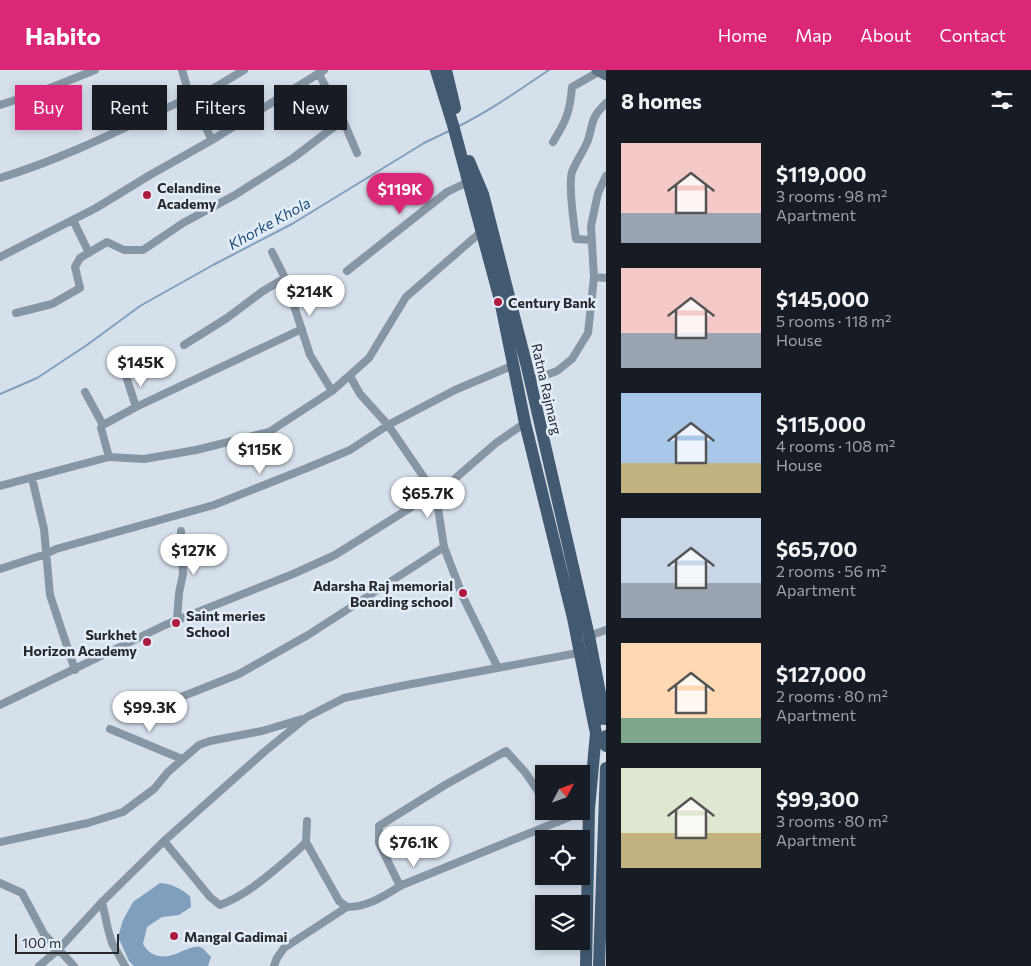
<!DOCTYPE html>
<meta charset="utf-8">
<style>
:root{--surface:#171b24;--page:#242831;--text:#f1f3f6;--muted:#9ea1a6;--accent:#db2777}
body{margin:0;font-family:Commissioner,sans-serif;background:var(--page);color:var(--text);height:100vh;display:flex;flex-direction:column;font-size:19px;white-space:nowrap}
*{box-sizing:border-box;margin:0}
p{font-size:16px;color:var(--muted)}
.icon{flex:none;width:28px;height:28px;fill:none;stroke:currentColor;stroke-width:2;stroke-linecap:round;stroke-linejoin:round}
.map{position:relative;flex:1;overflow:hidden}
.drawer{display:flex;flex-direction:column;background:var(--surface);width:425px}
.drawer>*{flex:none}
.top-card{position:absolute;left:15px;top:15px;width:475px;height:45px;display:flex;gap:10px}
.needle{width:32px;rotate:49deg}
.controls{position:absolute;left:535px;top:695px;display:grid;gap:10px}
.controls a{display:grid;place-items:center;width:55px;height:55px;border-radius:0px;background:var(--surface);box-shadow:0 2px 8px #0003;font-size:25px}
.scale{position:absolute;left:15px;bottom:12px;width:104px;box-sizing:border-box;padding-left:5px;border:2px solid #262a2e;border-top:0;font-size:14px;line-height:18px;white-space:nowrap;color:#262a2e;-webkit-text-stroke:4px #e3edf8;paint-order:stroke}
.price{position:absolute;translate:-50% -42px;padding:0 11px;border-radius:18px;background:#fff;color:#222;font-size:16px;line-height:32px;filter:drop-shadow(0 1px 2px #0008)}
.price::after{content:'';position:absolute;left:50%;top:30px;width:15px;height:11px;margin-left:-8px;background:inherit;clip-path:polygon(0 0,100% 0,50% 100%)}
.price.active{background:var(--accent);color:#fff}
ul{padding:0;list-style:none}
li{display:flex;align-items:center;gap:15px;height:125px;padding:0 15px}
li span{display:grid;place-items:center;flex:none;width:140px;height:100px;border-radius:0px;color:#555}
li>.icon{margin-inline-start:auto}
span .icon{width:60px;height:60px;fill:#fffc;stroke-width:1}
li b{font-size:21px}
h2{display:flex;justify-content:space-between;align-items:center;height:60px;padding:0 15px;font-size:21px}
.tag{padding:0 18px;border-radius:0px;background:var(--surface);box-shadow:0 2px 8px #0003;font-size:18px;line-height:45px}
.tag.active{background:var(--accent);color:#fff}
header{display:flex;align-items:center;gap:30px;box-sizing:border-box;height:70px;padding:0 25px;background:var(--accent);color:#fff}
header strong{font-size:24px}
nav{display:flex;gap:28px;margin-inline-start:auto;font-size:18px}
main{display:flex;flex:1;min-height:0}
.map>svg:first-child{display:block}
.water{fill:#7f9fbf}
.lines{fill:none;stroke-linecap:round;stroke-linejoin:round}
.stream{stroke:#7f9fbf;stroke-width:2}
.minor{stroke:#8896a4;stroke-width:8}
.secondary{stroke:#5f7387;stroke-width:11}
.primary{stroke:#415a72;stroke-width:12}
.poi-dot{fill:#ae1a3e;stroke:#e3edf8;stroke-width:2}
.labels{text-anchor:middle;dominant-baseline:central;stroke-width:5;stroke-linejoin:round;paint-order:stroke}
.poi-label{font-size:14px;font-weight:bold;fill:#262a2e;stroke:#e3edf8;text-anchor:start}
.street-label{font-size:14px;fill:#262a2e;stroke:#e3edf8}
.water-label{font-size:15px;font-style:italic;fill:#1c4d78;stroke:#e3edf8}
</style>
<header>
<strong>Habito</strong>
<nav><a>Home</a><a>Map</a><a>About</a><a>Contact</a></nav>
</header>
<main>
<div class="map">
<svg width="606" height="896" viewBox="0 0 606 896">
<rect width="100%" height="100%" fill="#d6e0eb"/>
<!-- water -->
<path class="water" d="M160 813C172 814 180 818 190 826L191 837 179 845 162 847 147 857 143 874C145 877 148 881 151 883 171 895 190 871 202 878 205 880 208 884 211 887L208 896H134L129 891 118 867 123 850 133 832Z"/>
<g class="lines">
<!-- stream -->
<path class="stream" d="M457 57C490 41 519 20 549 0
M0 324 37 308 87 275 140 236 213 195 292 154 424 73 449 61"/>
<!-- minor -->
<path class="minor" d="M182 0 190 27 212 70
M319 4 343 50 357 83
M192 31 244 0
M0 35 40 22 95 0
M553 72C566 51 570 42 572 17L600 1
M0 108C66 88 128 56 190 27
M73 150 89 183
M591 170 576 169C574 154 568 116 572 102 576 91 584 81 588 70 594 51 590 49 606 33
M272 182 285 208 310 285 332 321
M0 187 96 138 150 105 212 70 324 0
M347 201 447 122 468 112
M594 207 606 208
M16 243 52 234 80 218 75 197 80 188 107 172 124 180H143L183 153 235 125 293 88 343 50
M184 275 227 248 263 221 285 208
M126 306 136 337
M350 306 360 324 388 355 436 425 444 477 463 527 498 598
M530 311 557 301 572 289 588 263 594 207 591 156 598 123 606 106
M85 322 103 355
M109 387 101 358 103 355 136 337 302 259
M32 408 44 459 50 525 75 600
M0 416 109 387 144 389 196 380 269 362 332 321 369 288 406 227 482 161
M0 499 46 484 56 479 214 435 307 398 350 380 388 355 455 320 514 295
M177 550 179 523 183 504 181 461
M589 566 606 560
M181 627 239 604 308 565 444 477
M0 635 165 555 293 504 335 485 413 436 436 425 496 373 525 353
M110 659 182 689
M551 741 558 752
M307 751 306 772 339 831 347 837
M164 771 210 827 220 835C244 826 263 810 283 793 291 786 299 780 306 772
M0 772 88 753 123 742 154 719 168 702 199 675 210 671 262 661 302 649
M0 813 22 823 44 864 74 896
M402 815 398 812 379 773V756L445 715 506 681 525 702 544 730
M102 832 108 859 112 873 125 896
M39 896 58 880 102 832 164 771 264 682 307 647 344 628 401 616 583 582
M274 896 277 888 284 878 347 837C368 837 384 826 402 815L589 739"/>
<!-- secondary -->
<path class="secondary" d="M597 0 606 5"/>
<!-- primary -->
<path class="primary" d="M436 0 453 55 500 230 525 353 573 548 594 654
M446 0 455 38
M469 91 483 124 527 297 589 566 605 649
M606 666V676
M586 896 589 739 596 663 594 654 599 649
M599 896 606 698"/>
</g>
<!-- markers -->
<g class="poi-dot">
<circle cx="147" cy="125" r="5"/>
<circle cx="498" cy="232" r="5"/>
<circle cx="463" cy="523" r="5"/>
<circle cx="176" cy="553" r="5"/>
<circle cx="147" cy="572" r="5"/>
<circle cx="174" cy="866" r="5"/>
</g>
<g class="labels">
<!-- poi labels -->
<g class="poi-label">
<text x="157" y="117">Celandine<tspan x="157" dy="16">Academy</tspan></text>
<text x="508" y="232">Century Bank</text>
<text x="453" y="515" text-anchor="end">Adarsha Raj memorial<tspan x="453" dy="16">Boarding school</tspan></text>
<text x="186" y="545">Saint meries<tspan x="186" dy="16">School</tspan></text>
<text x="137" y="564" text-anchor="end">Surkhet<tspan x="137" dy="16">Horizon Academy</tspan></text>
<text x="184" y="866">Mangal Gadimai</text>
</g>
<!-- street labels -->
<g class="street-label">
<text transform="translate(547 319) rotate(77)">Ratna Rajmarg</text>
</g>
<!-- water labels -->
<g class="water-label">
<text transform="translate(269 153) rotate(-29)">Khorke Khola</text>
</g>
</g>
</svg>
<div class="controls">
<a><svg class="needle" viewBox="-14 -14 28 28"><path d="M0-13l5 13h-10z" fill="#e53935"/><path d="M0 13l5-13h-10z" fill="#9ea1a6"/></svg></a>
<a><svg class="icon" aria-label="locate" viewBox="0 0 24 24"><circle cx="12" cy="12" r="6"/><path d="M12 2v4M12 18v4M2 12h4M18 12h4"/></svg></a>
<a><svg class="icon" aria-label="layers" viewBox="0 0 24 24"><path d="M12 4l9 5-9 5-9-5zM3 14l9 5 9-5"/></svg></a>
</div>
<div class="scale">100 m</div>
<b class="price active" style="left:400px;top:145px">$119K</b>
<b class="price" style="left:310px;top:247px">$214K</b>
<b class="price" style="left:141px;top:318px">$145K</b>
<b class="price" style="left:260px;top:405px">$115K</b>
<b class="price" style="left:428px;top:449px">$65.7K</b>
<b class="price" style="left:194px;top:506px">$127K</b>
<b class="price" style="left:150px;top:663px">$99.3K</b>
<b class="price" style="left:414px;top:798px">$76.1K</b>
<div class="top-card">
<a class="tag active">Buy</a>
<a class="tag">Rent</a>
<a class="tag">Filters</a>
<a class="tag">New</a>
</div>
</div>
<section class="drawer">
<h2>8 homes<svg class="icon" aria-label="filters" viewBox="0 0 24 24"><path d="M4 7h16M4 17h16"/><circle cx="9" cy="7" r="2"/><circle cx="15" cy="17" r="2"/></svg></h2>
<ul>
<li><span style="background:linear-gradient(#f6c9c9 70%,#9aa5b1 0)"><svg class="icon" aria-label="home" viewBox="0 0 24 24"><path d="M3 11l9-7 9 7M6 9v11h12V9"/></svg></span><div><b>$119,000</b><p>3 rooms · 98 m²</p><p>Apartment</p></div></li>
<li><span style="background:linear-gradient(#f6c9c9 65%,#9aa5b1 0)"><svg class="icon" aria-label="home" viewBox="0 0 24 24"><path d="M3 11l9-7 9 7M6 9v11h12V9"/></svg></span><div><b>$145,000</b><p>5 rooms · 118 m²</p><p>House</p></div></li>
<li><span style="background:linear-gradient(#a9c7e8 70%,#c2b280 0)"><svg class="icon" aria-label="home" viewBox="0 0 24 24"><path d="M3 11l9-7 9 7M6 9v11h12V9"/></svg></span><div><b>$115,000</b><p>4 rooms · 108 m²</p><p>House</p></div></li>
<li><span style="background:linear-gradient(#c9d6e8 65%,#9aa5b1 0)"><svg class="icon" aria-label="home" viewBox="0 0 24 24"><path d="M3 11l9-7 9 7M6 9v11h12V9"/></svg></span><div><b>$65,700</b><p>2 rooms · 56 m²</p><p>Apartment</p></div></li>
<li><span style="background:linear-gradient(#ffd9b3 75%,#7fa58c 0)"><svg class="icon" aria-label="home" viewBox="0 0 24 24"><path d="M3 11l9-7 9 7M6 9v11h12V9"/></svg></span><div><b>$127,000</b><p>2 rooms · 80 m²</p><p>Apartment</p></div></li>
<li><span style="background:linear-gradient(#dfe7d0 65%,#c2b280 0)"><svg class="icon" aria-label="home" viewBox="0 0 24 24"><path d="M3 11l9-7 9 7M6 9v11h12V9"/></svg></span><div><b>$99,300</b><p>3 rooms · 80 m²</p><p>Apartment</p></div></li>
</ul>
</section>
</main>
